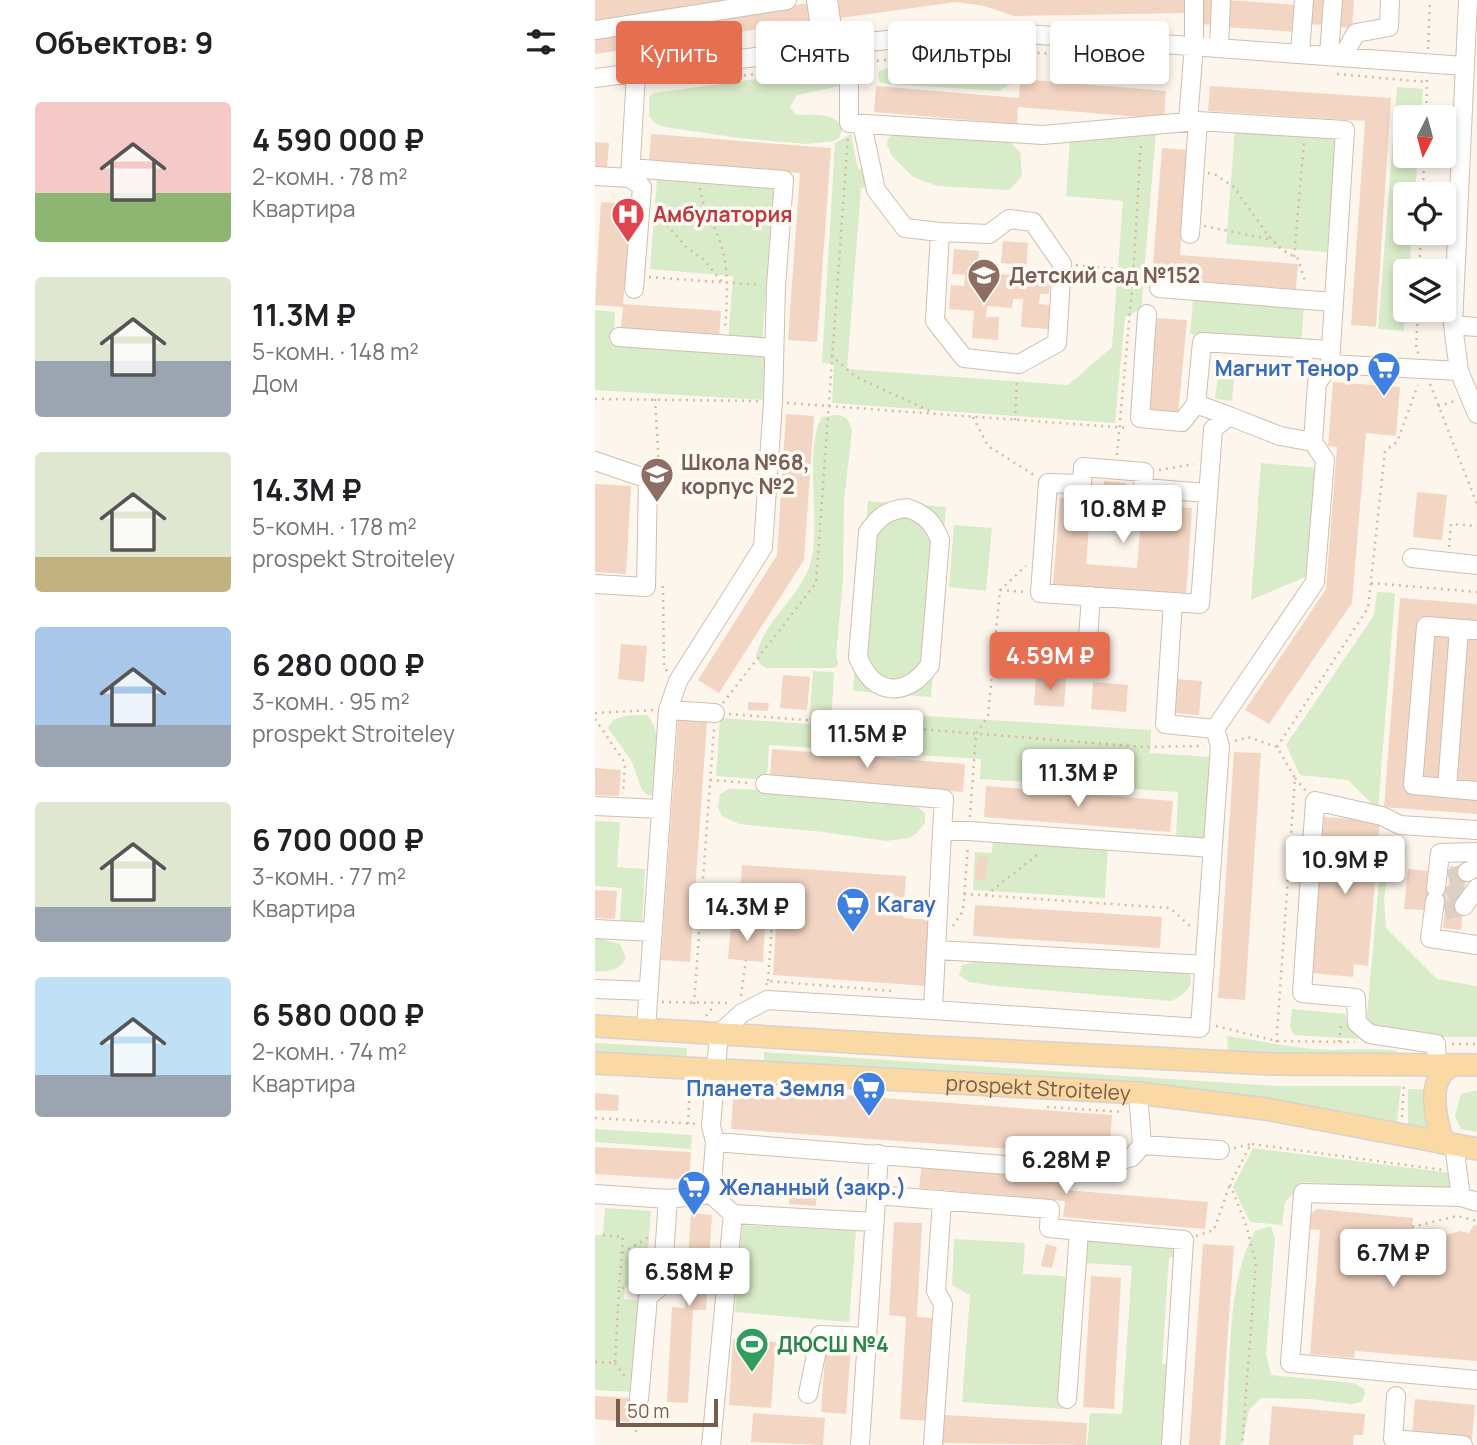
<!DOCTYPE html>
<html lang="ru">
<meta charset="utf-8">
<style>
:root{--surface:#fff;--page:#f6f6f6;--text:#202124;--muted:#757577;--accent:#e76f51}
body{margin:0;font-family:Manrope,sans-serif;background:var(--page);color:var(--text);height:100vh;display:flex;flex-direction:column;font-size:26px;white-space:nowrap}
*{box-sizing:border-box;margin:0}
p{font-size:23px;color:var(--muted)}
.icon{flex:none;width:38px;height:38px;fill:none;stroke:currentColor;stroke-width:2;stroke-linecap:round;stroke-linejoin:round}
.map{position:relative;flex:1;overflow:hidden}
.panel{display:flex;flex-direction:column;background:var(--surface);width:595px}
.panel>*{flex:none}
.top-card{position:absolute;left:21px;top:21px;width:665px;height:63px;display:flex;gap:14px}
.needle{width:46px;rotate:186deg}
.fabs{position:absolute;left:798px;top:105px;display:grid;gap:14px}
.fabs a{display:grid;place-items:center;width:63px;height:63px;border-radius:7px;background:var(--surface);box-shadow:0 4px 10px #0003;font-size:35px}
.scale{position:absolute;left:21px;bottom:18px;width:102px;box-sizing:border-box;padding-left:7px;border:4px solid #7a5c4d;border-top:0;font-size:19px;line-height:24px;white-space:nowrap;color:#7a5c4d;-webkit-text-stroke:5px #fffaf3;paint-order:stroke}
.price{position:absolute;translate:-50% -60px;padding:0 16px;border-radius:7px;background:#fff;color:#222;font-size:23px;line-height:46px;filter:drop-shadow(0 2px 4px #0008)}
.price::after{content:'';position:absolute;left:50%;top:42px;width:21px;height:16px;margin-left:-10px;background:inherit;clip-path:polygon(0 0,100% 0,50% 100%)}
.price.active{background:var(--accent);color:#fff}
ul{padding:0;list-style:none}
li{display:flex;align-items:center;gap:21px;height:175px;padding:0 35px}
li span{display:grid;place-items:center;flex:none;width:196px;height:140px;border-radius:7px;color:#555}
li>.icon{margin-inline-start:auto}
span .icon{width:84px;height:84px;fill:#fffc;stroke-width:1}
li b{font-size:30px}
h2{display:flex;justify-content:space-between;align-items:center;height:84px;padding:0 35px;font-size:30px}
.tag{padding:0 24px;border-radius:7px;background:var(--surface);box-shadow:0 4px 10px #0003;font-size:24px;line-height:63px}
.tag.active{background:var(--accent);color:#fff}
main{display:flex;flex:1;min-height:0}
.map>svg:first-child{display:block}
.green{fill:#d8ecc9}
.building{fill:#f3d5c3;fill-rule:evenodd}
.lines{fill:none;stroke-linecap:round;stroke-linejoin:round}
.minor-tunnel{stroke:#dcd0c4;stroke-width:18;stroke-dasharray:18 9;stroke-linecap:butt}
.minor-casing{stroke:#d1beb0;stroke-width:20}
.major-casing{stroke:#dad1cd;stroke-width:24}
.path{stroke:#d9b8a5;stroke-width:2.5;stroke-dasharray:2 5;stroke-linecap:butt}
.minor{stroke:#fff;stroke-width:18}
.major{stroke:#fbd9a5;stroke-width:21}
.labels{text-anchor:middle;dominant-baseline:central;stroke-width:7;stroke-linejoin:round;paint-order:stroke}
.health-label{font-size:21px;font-weight:bold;fill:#be3a42;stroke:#fffaf3;text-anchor:start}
.education-label{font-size:21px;font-weight:bold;fill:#785e54;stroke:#fffaf3;text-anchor:start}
.shop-label{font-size:21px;font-weight:bold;fill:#366cbe;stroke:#fffaf3;text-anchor:end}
.street-label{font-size:21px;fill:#7a5c4d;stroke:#fffaf3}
.leisure-label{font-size:21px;font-weight:bold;fill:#27864d;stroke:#fffaf3;text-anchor:start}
</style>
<main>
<section class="panel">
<h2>Объектов: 9<svg class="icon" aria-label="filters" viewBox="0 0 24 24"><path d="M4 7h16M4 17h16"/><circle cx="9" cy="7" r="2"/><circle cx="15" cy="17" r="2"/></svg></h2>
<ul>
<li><span style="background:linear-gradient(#f6c9c9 65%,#8fb573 0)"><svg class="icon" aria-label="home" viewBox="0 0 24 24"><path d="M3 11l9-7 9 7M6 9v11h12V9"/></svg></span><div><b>4 590 000 ₽</b><p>2-комн. · 78 m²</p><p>Квартира</p></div></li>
<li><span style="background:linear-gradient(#dfe7d0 60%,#9aa5b1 0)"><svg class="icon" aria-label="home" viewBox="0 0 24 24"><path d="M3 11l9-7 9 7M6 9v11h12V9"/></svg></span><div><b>11.3M ₽</b><p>5-комн. · 148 m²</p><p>Дом</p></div></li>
<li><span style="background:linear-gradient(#dfe7d0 75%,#c2b280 0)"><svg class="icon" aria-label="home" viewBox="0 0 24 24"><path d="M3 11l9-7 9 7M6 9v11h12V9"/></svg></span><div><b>14.3M ₽</b><p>5-комн. · 178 m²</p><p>prospekt Stroiteley</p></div></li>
<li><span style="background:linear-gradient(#a9c7e8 70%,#9aa5b1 0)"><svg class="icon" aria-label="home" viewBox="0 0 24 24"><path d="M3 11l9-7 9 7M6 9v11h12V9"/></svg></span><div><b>6 280 000 ₽</b><p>3-комн. · 95 m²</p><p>prospekt Stroiteley</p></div></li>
<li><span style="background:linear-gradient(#dfe7d0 75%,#9aa5b1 0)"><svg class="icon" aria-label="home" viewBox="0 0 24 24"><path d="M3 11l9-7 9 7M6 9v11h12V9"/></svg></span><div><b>6 700 000 ₽</b><p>3-комн. · 77 m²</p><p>Квартира</p></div></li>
<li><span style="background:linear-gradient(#bfe0f5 70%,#9aa5b1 0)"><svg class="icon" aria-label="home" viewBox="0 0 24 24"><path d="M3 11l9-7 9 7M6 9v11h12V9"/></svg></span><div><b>6 580 000 ₽</b><p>2-комн. · 74 m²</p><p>Квартира</p></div></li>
</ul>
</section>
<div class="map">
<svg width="882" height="1445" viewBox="0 0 882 1445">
<rect width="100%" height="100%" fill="#fdf6ec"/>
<!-- green -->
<path class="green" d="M388 56 424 59 430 67C426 78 413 86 404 91L293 84 285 82 283 76 284 71 304 64Z
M242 71 248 78 249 83 245 86 202 95 195 107 200 114 204 115C220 115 239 112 248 128L244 138 239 141 211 144 144 138 70 127 60 123 54 116V97L58 93 169 78Z
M802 87 828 89 826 117H810V156H823L820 194H810V233H817L814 271H810L809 331 783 329Z
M640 130 741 138 732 252 631 244Z
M561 131 546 309 530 317 520 423 237 403 239 364 227 363 240 143 256 134 263 169 272 168 276 185 266 188 252 369 473 385 517 347 528 201 471 196 475 140Z
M302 132 413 140 425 152 427 176 414 190 343 186 328 181 317 176 297 156 292 145 293 138Z
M62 178 179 187 167 343 133 341 138 276 55 269Z
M598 298 709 307 706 343 595 334Z
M0 310 20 312 18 345 172 356 170 400 0 390Z
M624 366 640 368 637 401 620 399Z
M241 415C252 416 255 421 257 431L249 500 248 580 241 654 243 664 240 668H171L165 664 161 656C169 619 210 594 217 557 225 519 209 447 227 417Z
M666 463 723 468 715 575 656 600Z
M273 501 351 507 336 697 258 691Z
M359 525 397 528 391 591 354 587Z
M782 592 800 593 783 810 753 780 705 775 691 745 779 615Z
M218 671 239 672 237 710 556 730 555 753 616 757 611 841 581 839 583 792 385 779 386 759 174 745 172 780 121 776 125 718 214 724Z
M52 715C70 736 63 769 59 794L54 796 47 790 36 760 13 728C18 714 38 715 52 715Z
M134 789 179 790 318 804 330 813V823L322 833 314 838 291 841 228 832 144 824 127 816 123 808 125 794Z
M0 821 25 822 22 867 50 869 47 924 25 923 27 888 0 886Z
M788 835 801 836 796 844 789 900 791 928 842 979 882 986V1037H836L777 1030 772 1016Z
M398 840 513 847 510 898 378 890 380 852 397 853Z
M0 937 25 944 31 958C25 970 14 972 0 971Z
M385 960 591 969C603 984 591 994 576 1001L401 986 374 982 364 975 367 965Z
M697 1009 750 1014 754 1028 764 1039 699 1035 695 1027Z
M632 1036C667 1041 700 1049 735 1050 758 1050 779 1048 802 1051V1057H634Z
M0 1043 92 1048V1059L0 1053Z
M169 1052 681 1086H806L802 1122 588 1090 169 1063Z
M813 1089 836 1090 833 1129 813 1125Z
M882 1090V1132L866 1129 860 1116 866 1094Z
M0 1129 97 1135 96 1149 0 1142Z
M658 1148 856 1173 854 1189 848 1193 709 1182 690 1202 687 1225 655 1222 638 1187Z
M10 1208 56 1211 51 1279 30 1288 29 1299 46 1301 40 1392 0 1390V1235H8Z
M147 1225 261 1231 254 1322 140 1312Z
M676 1226 680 1239 671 1354 676 1375 759 1383 769 1389 770 1394 766 1402 756 1404 715 1399 666 1398 654 1410 647 1445H630C637 1381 628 1288 660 1231Z
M493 1238 585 1244 584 1257H574L567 1364 577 1365 572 1445H492L495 1413 527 1414 537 1266 491 1263Z
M359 1239 430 1243 428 1274 467 1276 476 1281 468 1409 367 1402 375 1295 357 1285Z"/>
<!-- building -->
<path class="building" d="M0 0H134L135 1 0 24Z
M243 0H593V13L419 16 389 6 361 2 245 18Z
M607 0H622L620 25 606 24Z
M632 0 702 5 701 32 630 27Z
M715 0H730L728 25 713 24Z
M744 0H759L757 28 742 27Z
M214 3 217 21 0 54V36Z
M425 79 571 91 569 119 423 107 422 124 279 112 281 86 424 98Z
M615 86 796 98 781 327 756 325 770 121 613 111Z
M56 134 236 148 222 342 193 340 205 173 54 162Z
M0 142 14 143 12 167 0 166Z
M567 148 593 150 585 255 703 264 701 289 557 278Z
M6 202 36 204 28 304 126 311 124 337 26 329 28 307 0 305Z
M408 241 433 243 431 271 456 272 454 294H445L444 304 455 305 453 329 426 327 428 299H418L417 308 392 306 391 317H404L403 340 377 338 379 311 354 309 356 285 369 286 370 275 357 274 359 249 384 251 382 282 405 283V274L417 275V264L406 263Z
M562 318 592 320 583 415 553 412Z
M738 382 805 387 801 436 771 433 757 603 674 724 650 710 731 589 742 447 733 446Z
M191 414 219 416 209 560 124 693 103 680 182 555Z
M509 481 530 483 529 503 597 508 591 596 458 585 465 498 507 501ZM494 527 545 531 542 568 491 564Z
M0 484 36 486 31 574 0 572Z
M822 492 852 495 847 540 818 537Z
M805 598 882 604V625L824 621 811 792 882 797V814L789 807Z
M832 632 858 634 847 781 821 779Z
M868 635 882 636V786L855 783Z
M26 644 52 646 49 682 23 679Z
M188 675 215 677 212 710 185 708Z
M441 677 471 679 469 707 439 705Z
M581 679 607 681 604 715 578 713Z
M498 682 533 685 531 712 496 709Z
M153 702 174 703 173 711 153 710Z
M83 719 112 721 95 962 66 960Z
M177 749 370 764 368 792 175 777Z
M639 752 666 753 650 1000 623 998Z
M0 768 26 770 24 796 0 795Z
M391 786 578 801 575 832 389 817Z
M729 817 785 821 773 966 759 964 758 977 716 973Z
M383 856 393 857 390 881 380 880Z
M147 865 311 876 308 918 337 920 332 986 178 975 182 909 145 907Z
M855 866 872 868 866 930 848 928 851 902 830 900 829 910 809 909 813 869 833 871 831 887 853 889Z
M0 890 22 891 20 919 0 918Z
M380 905 567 917 565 948 378 936Z
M136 925 170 927 168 962 133 959Z
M139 1087 517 1115 514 1156 136 1129Z
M0 1093 24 1095 23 1111 0 1110Z
M0 1147 96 1152 94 1180 0 1174Z
M327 1163 471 1176 470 1190 613 1202 610 1229 468 1217 470 1201 324 1188Z
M195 1186 222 1188 221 1206 194 1204Z
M722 1209 818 1218 816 1233 833 1235 848 1236 865 1231 874 1233 879 1225 882 1226V1361L760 1351 759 1358 715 1354 725 1230 712 1229 714 1215Z
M96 1213 117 1215 111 1310H98L93 1403 72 1402 77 1307 90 1308Z
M299 1222 327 1223 322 1317 337 1318 331 1421 305 1419 311 1317 294 1315Z
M451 1244 462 1247 457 1268 446 1266Z
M608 1244 639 1246 625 1445H594Z
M496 1276 526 1278 519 1409 488 1407Z
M138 1339 181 1342 176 1408 134 1405Z
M231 1345 256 1346 251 1414 226 1412Z
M0 1396 36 1398 34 1422 0 1419Z
M820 1399 880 1405 877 1439 817 1433Z
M677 1406 770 1414 768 1435H759L758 1445H674Z
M158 1413 230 1418 228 1445 156 1442Z
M349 1415 492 1423 491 1445 347 1443Z"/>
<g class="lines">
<!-- minor-tunnel -->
<path class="minor-tunnel" d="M854 879 872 872
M841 888 840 901 870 889
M850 911 869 906"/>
<defs>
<path id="minor" d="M221 0 228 49
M233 0 239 41
M873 0 858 325 864 371 882 414
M0 30 192 0
M252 46 254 64V123L448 135 603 121 750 130 735 364 864 371
M624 47 626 0
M705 53 709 0
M734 54 738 0
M748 56 761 33 794 27 795 0
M0 78 282 41 389 31 869 66
M593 121 599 45V0
M267 124 281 190 310 228 345 232 340 321 369 358 424 364 462 343 467 264 438 222 414 219 394 234 345 232
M36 168 189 180 181 286 178 402 168 547 83 681 73 710 51 1029
M0 176 35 178 41 73
M35 178 47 187 39 289
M595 234 603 121
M564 288 738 302
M552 314 545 418 587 422 601 404
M858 325 882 327
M24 337 179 348
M634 416 601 404 607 342 735 350
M0 461 53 479 51 587 0 584
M312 508C330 514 338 522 345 540L335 665C312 698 278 697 263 657L273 532C284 516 293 510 312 508Z
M817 558 882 565
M578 602 445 593 453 483 487 484 488 467 549 472 548 488 613 493
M882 630 831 626 818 785 882 791
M438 663 491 667 496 596
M73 710 120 713
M620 729 720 582 730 460 718 442 722 383 735 364
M170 784 349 799 347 831
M852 788 864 629
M0 806 66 809
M872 872 882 867
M841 888 845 853 882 852
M840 901 835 938 882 945
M869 906 882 888
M0 929 58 932
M341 950 610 965
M0 989 53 991
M338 1010 605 1028 625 746 620 729 570 724 578 602 605 604 618 429 634 416 685 436 718 442
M842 1065 841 1044 775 1034 762 1023 761 998 707 993 720 801 787 816 805 825 882 830
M543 1093 547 1145 625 1150
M120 1142 487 1171 537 1157 547 1145
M859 1145 866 1197
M0 1194 73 1199 116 1194 138 1214 279 1222
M116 1194 120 1142 116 1126 124 1034 147 1013 172 1000 338 1010 347 831H374L617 848
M281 1195 455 1209 454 1228 589 1240 576 1445
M882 1202 866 1197 708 1193 695 1363 882 1380
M213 1394 225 1335 272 1337
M801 1396 798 1439 868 1445
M44 1399 53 1297 67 1285 73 1199
M472 1399 484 1231
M116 1445 138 1214
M265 1445 284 1154
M338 1445 348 1304 341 1291 347 1200"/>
<g id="major">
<path d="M0 1026 336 1047 677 1064 882 1065"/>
<path id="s1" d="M0 1063 543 1093 671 1109 882 1149"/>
<path d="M848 1143C843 1125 834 1094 845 1076 847 1072 854 1068 857 1065"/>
</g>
</defs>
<!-- minor casing -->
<use href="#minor" class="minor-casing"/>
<!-- major casing -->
<use href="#major" class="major-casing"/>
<!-- path -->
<path class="path" d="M833 49 835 0
M268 62 398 51 488 55
M742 74 832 82
M135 77 240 66
M831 117 832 80
M798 155 810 156
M811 156 828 157
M613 173 621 175 639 187 672 234 686 249 703 259 711 284
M105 188C107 207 118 221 124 239 135 268 132 300 130 330
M828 194 829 156
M61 216 72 225 91 247 109 260 127 282
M609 226 678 240
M699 257 709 142
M481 265 520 269 552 283
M824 271 826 233
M54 277 166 285
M823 310 821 348 824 355
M236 355 261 377 337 412
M835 384 882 504
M0 399 164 401
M60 399 64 467
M192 403 534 428
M843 406 860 401
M378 417 393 446 439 475
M420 420 422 378
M522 455 538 278 546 141
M564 470 599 464
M854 547 856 524 882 526
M776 583 882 592
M68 586 69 667 73 672
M405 590 430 592
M128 703 221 583 253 137
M0 713 59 710
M134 714 549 747 609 746
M0 719 30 763 28 794
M640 741 653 737 682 747 700 778 681 1047
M682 747 773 608 790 451 802 442 823 385
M700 778 711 791
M115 780 154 783
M375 817 381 734 393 716 405 590 431 566
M369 894 575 908 596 927
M391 895 446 852
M358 926 368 911 373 845
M173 981 178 909
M171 985 173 981 298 991
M146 996 151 960
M67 1002 134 1003
M99 1004 119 728
M111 1016 120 1005
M621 1026 682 1041 760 1042
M744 1042 746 1024
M857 1044H882
M452 1107 529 1112
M807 1117 809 1082
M0 1118 101 1124
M93 1124 95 1085
M657 1144 848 1170
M639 1148 656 1144 635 1184 651 1225 661 1263 647 1445
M817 1227 862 1216 882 1221
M8 1235 28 1237 24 1288
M601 1236 619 1230 635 1184
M27 1253 54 1237
M0 1362 20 1363 24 1288H30
M20 1363 30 1377
M41 1432 43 1415"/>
<!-- minor -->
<use href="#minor" class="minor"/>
<!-- major -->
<use href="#major" class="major"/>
</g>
<!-- icons -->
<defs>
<symbol id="hospital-pin" viewBox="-11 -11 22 30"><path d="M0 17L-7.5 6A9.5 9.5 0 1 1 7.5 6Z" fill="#e0444e" stroke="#fffaf3"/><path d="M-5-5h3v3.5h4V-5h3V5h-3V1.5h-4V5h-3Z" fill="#fff"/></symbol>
<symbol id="school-pin" viewBox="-11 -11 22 30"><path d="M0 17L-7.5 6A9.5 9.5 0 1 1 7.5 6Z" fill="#8d6e63" stroke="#fffaf3"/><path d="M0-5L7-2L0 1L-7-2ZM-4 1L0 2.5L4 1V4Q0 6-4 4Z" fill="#fff"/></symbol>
<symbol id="supermarket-pin" viewBox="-11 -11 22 30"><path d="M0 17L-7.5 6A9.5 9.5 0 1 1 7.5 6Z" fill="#3f7fe0" stroke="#fffaf3"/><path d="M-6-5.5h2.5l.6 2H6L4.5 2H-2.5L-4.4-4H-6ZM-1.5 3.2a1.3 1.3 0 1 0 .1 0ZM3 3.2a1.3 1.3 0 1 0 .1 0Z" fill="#fff"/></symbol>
<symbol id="stadium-pin" viewBox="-11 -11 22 30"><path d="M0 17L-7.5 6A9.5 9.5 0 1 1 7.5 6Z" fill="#2e9e5b" stroke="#fffaf3"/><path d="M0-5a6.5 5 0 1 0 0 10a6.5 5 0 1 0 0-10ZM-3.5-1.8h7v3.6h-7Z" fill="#fff"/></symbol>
</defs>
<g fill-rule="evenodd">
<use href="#hospital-pin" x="14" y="195" width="38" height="52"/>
<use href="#school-pin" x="370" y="256" width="38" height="52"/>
<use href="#supermarket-pin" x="770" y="349" width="38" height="52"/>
<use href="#school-pin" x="43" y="455" width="38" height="52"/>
<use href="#supermarket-pin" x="239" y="885" width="38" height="52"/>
<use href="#supermarket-pin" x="255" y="1069" width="38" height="52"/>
<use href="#supermarket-pin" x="80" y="1168" width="38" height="52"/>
<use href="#stadium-pin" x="138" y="1325" width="38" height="52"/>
</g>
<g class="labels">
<!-- health labels -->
<g class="health-label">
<text x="58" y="214">Амбулатория</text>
</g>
<!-- education labels -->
<g class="education-label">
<text x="414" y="275">Детский сад №152</text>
<text x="86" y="462">Школа №68,<tspan x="86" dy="24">корпус №2</tspan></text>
</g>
<!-- shop labels -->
<g class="shop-label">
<text x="764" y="368">Магнит Тенор</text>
<text x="282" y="904" text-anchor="start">Кагау</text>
<text x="250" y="1088">Планета Земля</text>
<text x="124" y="1187" text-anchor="start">Желанный (закр.)</text>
</g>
<!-- street labels -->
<g class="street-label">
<text stroke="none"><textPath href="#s1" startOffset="444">prospekt Stroiteley</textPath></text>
</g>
<!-- leisure labels -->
<g class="leisure-label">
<text x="182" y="1344">ДЮСШ №4</text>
</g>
</g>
</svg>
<div class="fabs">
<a><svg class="needle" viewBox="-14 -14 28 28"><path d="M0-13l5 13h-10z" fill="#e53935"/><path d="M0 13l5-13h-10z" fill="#757577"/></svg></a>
<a><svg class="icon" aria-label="locate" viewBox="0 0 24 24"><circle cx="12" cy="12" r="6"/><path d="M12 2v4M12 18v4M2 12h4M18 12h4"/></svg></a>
<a><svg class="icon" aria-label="layers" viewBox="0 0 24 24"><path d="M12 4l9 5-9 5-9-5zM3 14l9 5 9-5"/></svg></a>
</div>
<div class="scale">50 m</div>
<b class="price" style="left:528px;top:545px">10.8M ₽</b>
<b class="price active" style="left:455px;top:692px">4.59M ₽</b>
<b class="price" style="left:272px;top:770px">11.5M ₽</b>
<b class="price" style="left:483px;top:809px">11.3M ₽</b>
<b class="price" style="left:750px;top:896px">10.9M ₽</b>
<b class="price" style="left:152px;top:943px">14.3M ₽</b>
<b class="price" style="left:471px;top:1196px">6.28M ₽</b>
<b class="price" style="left:798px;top:1289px">6.7M ₽</b>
<b class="price" style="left:94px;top:1308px">6.58M ₽</b>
<div class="top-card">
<a class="tag active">Купить</a>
<a class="tag">Снять</a>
<a class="tag">Фильтры</a>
<a class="tag">Новое</a>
</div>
</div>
</main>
